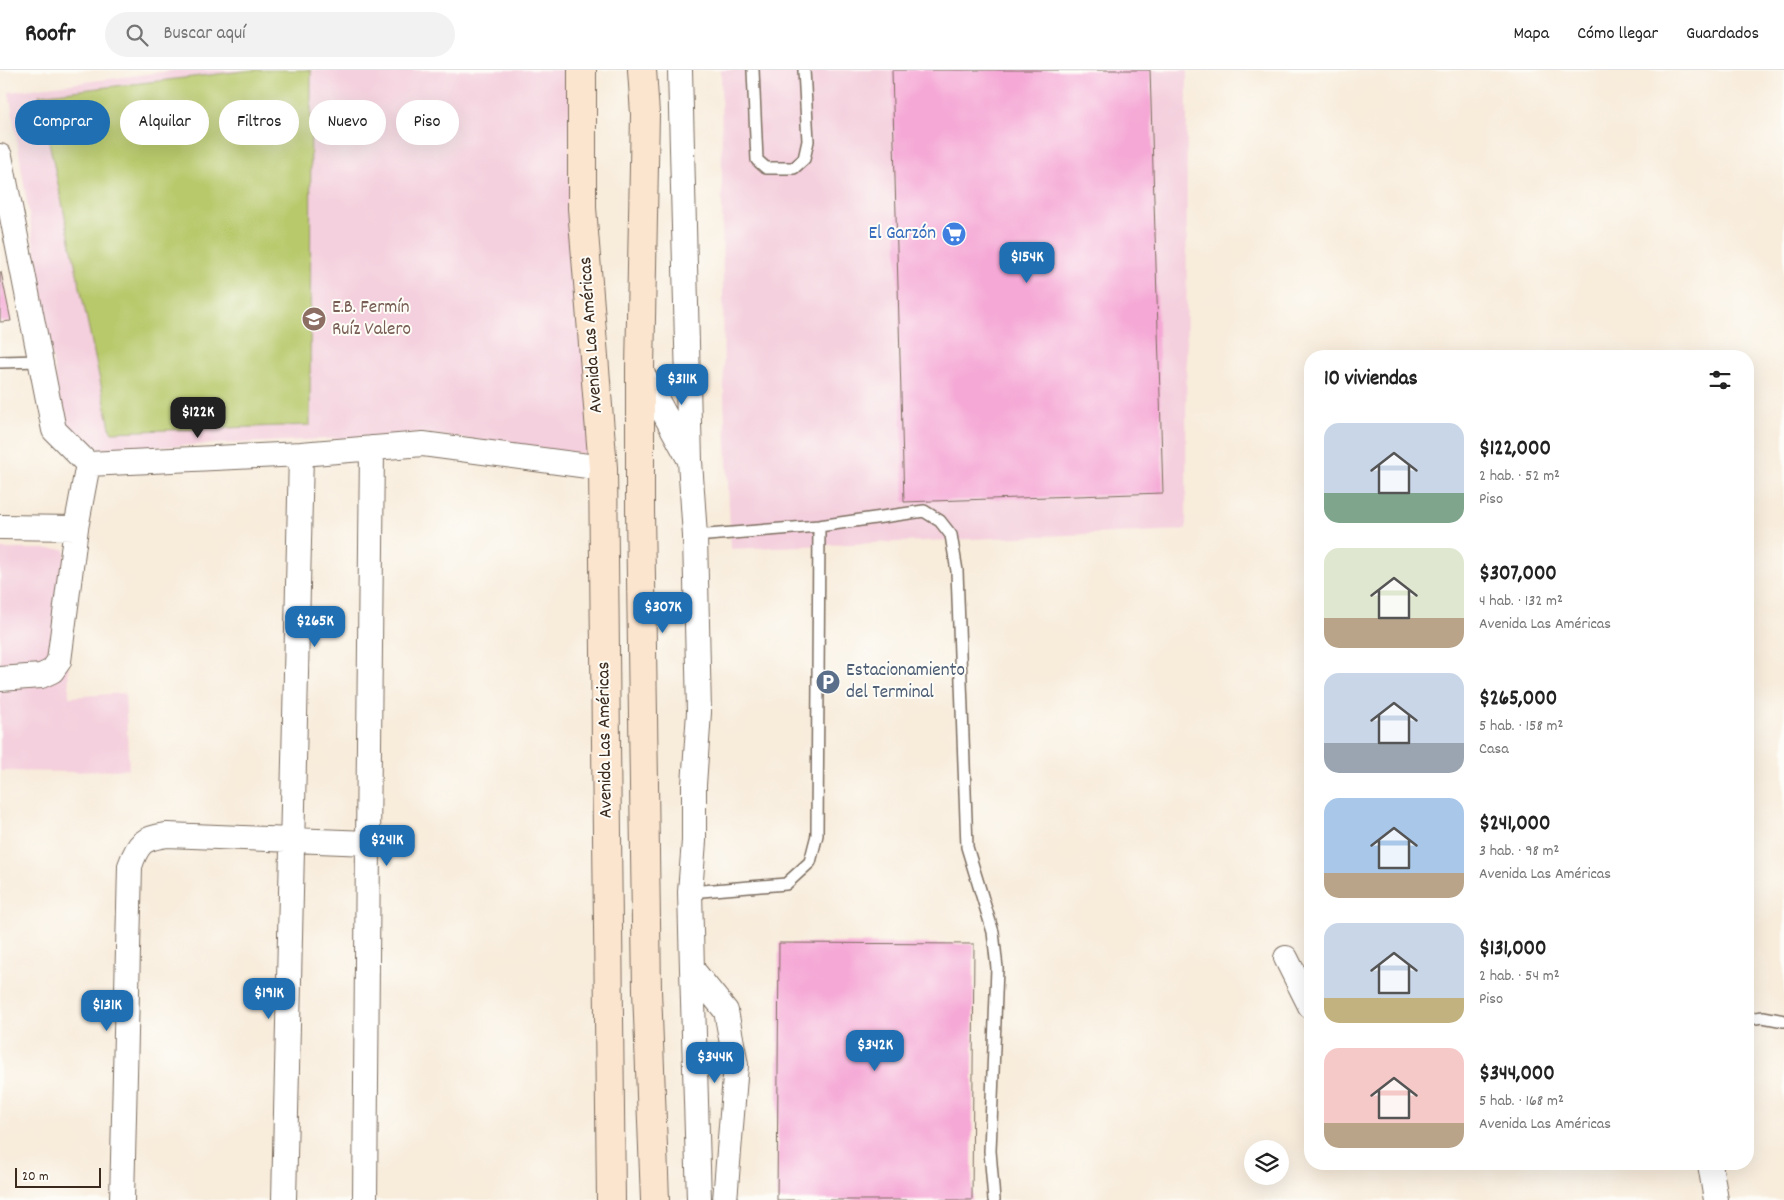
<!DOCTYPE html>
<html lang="es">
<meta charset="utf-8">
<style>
:root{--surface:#fff;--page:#f2f2f2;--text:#222;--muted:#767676;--line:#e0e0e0;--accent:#1f6fb2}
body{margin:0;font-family:Dekko,sans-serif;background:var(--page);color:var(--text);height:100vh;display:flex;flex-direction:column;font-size:19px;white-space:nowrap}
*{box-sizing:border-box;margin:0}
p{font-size:16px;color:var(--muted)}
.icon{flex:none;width:28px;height:28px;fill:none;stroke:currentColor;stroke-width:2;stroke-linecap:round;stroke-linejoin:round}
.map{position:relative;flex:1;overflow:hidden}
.drawer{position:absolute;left:1304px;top:280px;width:450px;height:820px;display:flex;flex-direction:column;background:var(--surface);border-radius:20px;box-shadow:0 5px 20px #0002}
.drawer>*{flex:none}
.guide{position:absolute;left:15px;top:30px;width:475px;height:45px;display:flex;gap:10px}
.controls{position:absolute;left:1244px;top:1070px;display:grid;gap:10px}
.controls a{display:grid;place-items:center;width:45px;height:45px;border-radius:50%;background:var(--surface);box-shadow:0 5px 20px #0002;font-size:25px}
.scale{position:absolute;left:15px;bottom:12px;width:86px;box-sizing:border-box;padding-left:5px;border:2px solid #3b2a1e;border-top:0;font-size:14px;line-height:18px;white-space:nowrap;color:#3b2a1e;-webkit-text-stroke:4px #fdfcf7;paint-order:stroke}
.price{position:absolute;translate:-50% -42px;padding:0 11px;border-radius:10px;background:var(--accent);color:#fff;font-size:16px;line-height:32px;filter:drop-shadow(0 1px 2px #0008)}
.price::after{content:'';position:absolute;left:50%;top:30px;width:15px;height:11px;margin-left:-8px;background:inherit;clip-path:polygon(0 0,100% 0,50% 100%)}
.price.selected{background:#222;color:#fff}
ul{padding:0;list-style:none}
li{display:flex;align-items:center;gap:15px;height:125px;padding:0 20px}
li span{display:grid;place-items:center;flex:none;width:140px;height:100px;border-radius:15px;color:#555}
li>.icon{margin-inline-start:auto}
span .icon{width:60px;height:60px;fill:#fffc;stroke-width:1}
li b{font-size:21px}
h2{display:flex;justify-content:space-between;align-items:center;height:60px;padding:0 20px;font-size:21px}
.pill{padding:0 18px;border-radius:22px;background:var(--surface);box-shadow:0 5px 20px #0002;font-size:18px;line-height:45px}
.pill.selected{background:var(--accent);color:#fff}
header{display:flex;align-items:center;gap:30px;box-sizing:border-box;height:70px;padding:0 25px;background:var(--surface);border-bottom:1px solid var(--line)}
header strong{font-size:24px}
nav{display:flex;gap:28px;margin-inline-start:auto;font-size:18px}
.search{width:350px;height:45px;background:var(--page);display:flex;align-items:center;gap:12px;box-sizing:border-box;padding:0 18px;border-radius:28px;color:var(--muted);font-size:19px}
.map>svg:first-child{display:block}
.built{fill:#f4cfdd}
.green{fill:#b8c96c;stroke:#7a7a45}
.building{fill:#f5a7d5}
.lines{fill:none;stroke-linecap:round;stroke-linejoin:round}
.lane-casing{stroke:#7d6e60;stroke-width:14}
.street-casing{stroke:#7d6e60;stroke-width:26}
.secondary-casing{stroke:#7d6e60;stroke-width:30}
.lane{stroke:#fff;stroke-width:11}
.street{stroke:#fff;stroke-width:24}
.secondary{stroke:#fbe5cf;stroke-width:28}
.labels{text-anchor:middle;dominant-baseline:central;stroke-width:4;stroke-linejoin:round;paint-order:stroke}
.shop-label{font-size:19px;fill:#366cbe;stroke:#fdfcf7;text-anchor:end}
.education-label{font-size:19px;fill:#785e54;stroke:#fdfcf7;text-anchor:start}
.street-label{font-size:19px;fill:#3b2a1e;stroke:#fdfcf7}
.service-label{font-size:19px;fill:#4e5e75;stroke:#fdfcf7;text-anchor:start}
</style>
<header>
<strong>Roofr</strong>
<div class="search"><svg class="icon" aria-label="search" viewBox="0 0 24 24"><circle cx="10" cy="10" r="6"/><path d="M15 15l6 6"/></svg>Buscar aquí</div>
<nav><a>Mapa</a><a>Cómo llegar</a><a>Guardados</a></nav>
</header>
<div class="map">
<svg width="1784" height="1130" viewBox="0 0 1784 1130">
<rect width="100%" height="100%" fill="#fdfcf7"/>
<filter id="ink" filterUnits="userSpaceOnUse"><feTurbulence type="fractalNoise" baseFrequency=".02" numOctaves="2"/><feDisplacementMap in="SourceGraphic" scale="10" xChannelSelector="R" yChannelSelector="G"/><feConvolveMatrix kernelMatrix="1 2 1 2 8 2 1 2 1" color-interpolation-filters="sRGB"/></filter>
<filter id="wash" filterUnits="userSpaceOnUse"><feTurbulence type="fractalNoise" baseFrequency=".0096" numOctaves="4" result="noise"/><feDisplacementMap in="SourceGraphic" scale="20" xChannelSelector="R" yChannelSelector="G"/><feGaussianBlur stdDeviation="1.12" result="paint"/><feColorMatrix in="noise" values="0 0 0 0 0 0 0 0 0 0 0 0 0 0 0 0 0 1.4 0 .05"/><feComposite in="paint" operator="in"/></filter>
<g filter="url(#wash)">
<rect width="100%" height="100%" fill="#f8ecdb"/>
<!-- built -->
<path class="built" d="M178 0H570L593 385 428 364 93 380 63 354 9 22Z
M721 0H1187L1186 460 731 479 724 329Z
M0 479H65L69 627 125 623 129 699 78 702 0 701Z"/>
<!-- green -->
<path class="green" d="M252 0H311L310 355 111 362 39 25Z"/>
<g id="blocks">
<!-- building -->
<path class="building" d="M892 0H1150L1163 423 904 432Z
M0 202H1L11 251 0 252Z
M779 873 974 874 972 1130H777Z"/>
</g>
</g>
<g filter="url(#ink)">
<use href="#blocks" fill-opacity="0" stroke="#7d6e60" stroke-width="1"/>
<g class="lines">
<defs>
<path id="lane" d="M753 0 757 90 766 98H794L804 89 808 71 804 0
M0 292 40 291
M695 466 819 456 924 441 940 451 951 465 957 501 967 777 993 862 997 898 990 1081 994 1130
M690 822 786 814 810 792 817 765 819 456
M1748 949 1763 947 1784 951"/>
<path id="street" d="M680 0 690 391 695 466 699 642 694 715V771L690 822 692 899 726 941 736 995 725 1130
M0 86 54 360 88 394 301 384 423 374 603 398
M640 299 688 387
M0 457 76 458
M0 609 41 606 52 601 59 591 76 458 88 394
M368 773 372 378
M1286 888 1310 936
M692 899 699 1130
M1710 1094 1716 1130
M122 1130 130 796C138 773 143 768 167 765L368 773 365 1130
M284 1130 301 384"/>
<path id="secondary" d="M582 0V138L603 398 611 1130
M642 0 645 44 640 299V440L647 920 655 1130"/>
</defs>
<!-- lane casing -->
<use href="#lane" class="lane-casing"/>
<!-- street casing -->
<use href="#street" class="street-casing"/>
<!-- secondary casing -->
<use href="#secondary" class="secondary-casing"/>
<!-- lane -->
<use href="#lane" class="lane"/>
<!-- street -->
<use href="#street" class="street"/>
<!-- secondary -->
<use href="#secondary" class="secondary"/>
</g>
</g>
<!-- icons -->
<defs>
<symbol id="supermarket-disc" viewBox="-11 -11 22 22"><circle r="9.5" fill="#3f7fe0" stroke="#fdfcf7"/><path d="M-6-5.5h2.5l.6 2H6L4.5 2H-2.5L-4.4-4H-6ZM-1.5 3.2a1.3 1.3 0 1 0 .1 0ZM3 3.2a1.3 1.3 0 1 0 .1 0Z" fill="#fff"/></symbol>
<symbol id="school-disc" viewBox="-11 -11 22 22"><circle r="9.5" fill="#8d6e63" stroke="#fdfcf7"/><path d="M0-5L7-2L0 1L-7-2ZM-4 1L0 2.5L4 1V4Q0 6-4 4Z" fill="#fff"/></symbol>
<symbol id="parking-disc" viewBox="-11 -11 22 22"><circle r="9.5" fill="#5c6f8a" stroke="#fdfcf7"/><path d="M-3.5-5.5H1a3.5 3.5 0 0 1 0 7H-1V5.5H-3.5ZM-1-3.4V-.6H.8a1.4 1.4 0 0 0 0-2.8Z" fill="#fff"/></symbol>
</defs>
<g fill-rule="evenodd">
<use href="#supermarket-disc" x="940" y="150" width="28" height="28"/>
<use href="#school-disc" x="300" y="235" width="28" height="28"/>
<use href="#parking-disc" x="814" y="598" width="28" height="28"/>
</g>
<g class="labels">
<!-- shop labels -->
<g class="shop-label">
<text x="936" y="164">El Garzón</text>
</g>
<!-- education labels -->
<g class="education-label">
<text x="332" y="238">E.B. Fermín<tspan x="332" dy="22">Ruíz Valero</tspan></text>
</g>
<!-- street labels -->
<g class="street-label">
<text transform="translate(592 265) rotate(-94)">Avenida Las Américas</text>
<text transform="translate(606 670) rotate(-91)">Avenida Las Américas</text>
</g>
<!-- service labels -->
<g class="service-label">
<text x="846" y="601">Estacionamiento<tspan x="846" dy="22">del Terminal</tspan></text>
</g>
</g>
</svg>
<div class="controls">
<a><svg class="icon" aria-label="layers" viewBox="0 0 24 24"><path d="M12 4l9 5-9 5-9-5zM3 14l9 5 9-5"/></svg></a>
</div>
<div class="scale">20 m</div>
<b class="price" style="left:1027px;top:214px">$154K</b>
<b class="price" style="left:682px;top:336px">$311K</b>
<b class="price selected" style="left:198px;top:369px">$122K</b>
<b class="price" style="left:663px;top:564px">$307K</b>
<b class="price" style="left:315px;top:578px">$265K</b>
<b class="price" style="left:387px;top:797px">$241K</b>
<b class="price" style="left:269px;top:950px">$191K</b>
<b class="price" style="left:107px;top:962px">$131K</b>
<b class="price" style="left:875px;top:1002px">$342K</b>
<b class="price" style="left:715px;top:1014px">$344K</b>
<div class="guide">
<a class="pill selected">Comprar</a>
<a class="pill">Alquilar</a>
<a class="pill">Filtros</a>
<a class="pill">Nuevo</a>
<a class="pill">Piso</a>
</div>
<section class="drawer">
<h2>10 viviendas<svg class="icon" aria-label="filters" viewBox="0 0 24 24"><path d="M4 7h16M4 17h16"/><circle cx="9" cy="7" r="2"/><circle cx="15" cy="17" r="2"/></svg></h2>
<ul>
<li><span style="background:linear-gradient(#c9d6e8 70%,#7fa58c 0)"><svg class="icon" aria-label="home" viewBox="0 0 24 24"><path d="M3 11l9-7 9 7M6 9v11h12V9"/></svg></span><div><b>$122,000</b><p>2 hab. · 52 m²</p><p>Piso</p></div></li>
<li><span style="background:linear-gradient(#dfe7d0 70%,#b9a48a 0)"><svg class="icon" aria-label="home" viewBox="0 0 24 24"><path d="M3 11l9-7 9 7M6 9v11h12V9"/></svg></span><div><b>$307,000</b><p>4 hab. · 132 m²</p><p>Avenida Las Américas</p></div></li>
<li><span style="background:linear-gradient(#c9d6e8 70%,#9aa5b1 0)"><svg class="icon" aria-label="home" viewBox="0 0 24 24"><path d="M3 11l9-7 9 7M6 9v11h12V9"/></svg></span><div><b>$265,000</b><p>5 hab. · 158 m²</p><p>Casa</p></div></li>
<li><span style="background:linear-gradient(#a9c7e8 75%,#b9a48a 0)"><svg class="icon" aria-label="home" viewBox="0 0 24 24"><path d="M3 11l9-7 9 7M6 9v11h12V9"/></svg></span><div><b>$241,000</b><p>3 hab. · 98 m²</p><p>Avenida Las Américas</p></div></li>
<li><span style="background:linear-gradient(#c9d6e8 75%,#c2b280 0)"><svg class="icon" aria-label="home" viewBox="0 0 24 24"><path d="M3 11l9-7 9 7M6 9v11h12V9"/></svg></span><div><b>$131,000</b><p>2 hab. · 54 m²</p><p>Piso</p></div></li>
<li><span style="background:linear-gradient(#f6c9c9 75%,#b9a48a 0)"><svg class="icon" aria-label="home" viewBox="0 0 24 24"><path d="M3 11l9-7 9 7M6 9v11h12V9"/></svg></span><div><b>$344,000</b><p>5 hab. · 168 m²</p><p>Avenida Las Américas</p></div></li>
</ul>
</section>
</div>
